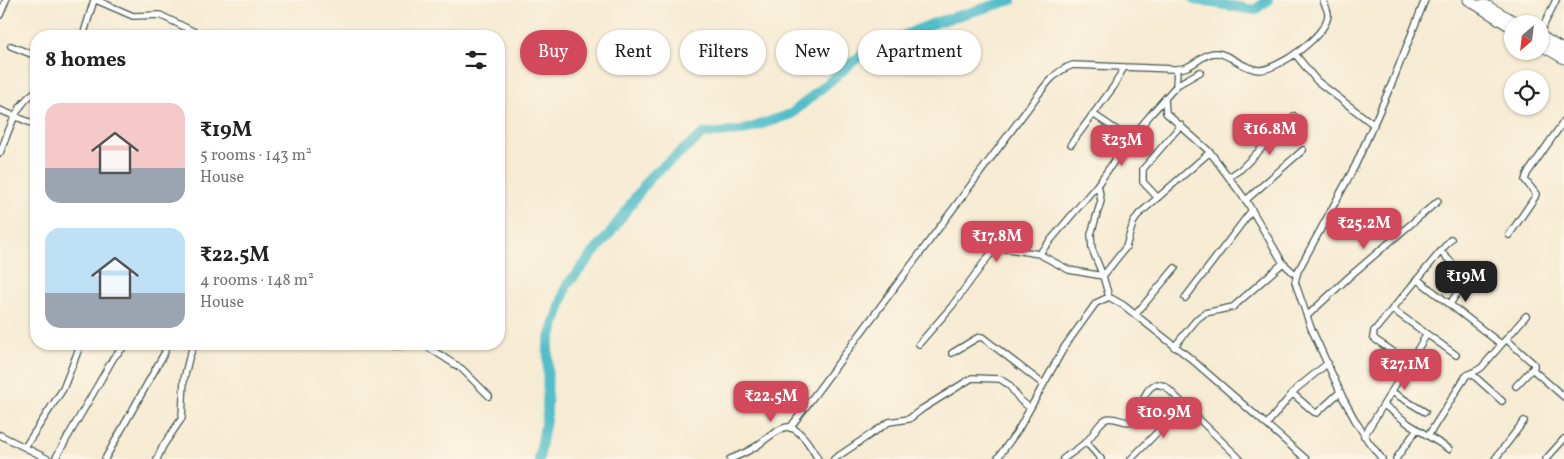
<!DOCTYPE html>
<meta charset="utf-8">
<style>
:root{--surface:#fff;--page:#f2f2f2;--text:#222;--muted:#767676;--accent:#d1495b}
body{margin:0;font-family:Vollkorn,serif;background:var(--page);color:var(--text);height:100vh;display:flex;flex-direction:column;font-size:19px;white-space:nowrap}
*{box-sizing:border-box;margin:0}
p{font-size:16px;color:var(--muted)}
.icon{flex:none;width:28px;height:28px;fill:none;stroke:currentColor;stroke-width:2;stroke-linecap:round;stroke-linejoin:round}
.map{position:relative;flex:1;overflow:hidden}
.details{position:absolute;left:30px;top:30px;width:475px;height:320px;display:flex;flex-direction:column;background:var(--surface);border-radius:20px;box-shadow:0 1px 4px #0004}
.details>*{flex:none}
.guide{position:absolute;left:520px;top:30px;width:475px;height:45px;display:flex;gap:10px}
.needle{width:32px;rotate:208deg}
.fabs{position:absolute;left:1504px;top:15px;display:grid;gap:10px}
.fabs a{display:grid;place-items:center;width:45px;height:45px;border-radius:50%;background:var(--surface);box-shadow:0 1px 4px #0004;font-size:25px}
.price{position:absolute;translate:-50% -42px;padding:0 11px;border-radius:10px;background:var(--accent);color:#fff;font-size:16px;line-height:32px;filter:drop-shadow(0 1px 2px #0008)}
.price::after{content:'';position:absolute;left:50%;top:30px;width:15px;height:11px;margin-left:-8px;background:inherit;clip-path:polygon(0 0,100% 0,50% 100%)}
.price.active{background:#222;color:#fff}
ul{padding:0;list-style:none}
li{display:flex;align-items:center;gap:15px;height:125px;padding:0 15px}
li span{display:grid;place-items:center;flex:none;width:140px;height:100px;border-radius:15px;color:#555}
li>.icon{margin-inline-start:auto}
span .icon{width:60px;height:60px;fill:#fffc;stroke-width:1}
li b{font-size:21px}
h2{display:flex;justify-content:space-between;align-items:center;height:60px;padding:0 15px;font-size:21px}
.tag{padding:0 18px;border-radius:22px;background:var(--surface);box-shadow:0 1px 4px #0004;font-size:18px;line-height:45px}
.tag.active{background:var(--accent);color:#fff}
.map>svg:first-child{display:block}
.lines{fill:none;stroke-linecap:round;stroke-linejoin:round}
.river{stroke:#51bec9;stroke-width:10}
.street-casing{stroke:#3f574c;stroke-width:8}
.primary-casing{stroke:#3f574c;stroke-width:11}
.street{stroke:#fff;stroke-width:5.5}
.primary{stroke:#fff;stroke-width:9}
</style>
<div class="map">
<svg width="1564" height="459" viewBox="0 0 1564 459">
<rect width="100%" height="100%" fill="#fcf5e5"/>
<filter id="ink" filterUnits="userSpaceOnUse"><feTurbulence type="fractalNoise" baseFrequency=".02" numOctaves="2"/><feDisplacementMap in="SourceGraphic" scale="10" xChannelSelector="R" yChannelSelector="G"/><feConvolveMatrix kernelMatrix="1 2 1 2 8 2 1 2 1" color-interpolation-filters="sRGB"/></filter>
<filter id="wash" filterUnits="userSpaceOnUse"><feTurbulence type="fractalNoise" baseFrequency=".0096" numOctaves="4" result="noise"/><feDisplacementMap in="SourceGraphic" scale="20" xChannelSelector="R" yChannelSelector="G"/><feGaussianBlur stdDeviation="1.12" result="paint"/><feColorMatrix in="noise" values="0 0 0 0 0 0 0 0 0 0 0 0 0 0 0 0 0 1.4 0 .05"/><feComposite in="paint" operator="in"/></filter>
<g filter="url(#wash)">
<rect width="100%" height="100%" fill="#f6ebd3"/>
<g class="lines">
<!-- river -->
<path class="river" d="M1195 0 1255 10 1268 0
M539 459 547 414 548 345 567 285 611 232 650 177 703 134 742 131 791 114 867 50 937 22 1012 0"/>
</g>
</g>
<g filter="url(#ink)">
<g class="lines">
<defs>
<path id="street" d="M96 0 133 16 160 15 203 36
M0 15 6 0
M1540 33 1556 0
M83 36 94 0
M11 46 36 56
M1295 54 1317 81 1374 125
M1176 87 1177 69
M1165 99 1166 113 1210 152 1247 202 1283 263 1296 275
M0 110 36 125
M1093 114 1130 139
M1071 144 1114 86 1124 67
M0 153C9 131 15 105 36 91
M1229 177 1241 169 1294 116
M1098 184 1101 201 1091 234 1092 249 1103 276 1109 297
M1157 197 1143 182V169L1181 125
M1246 200 1303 150
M1509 235 1535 197 1536 194 1525 180 1527 174 1564 121
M1441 252 1467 278 1450 304
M1039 254 1098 184 1127 143 1152 113 1177 85 1200 72
M1417 279 1501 344
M1185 298 1252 210
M1392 309 1456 355
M1135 315 1175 268
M1307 316 1350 276 1438 201
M1506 339 1534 364V367L1516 386
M388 344 394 346 423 344 462 369 489 396
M919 344 952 306 988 257 996 249 1002 248 1039 254 1069 270 1103 276 1126 247 1133 223 1139 214 1210 152
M1174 347 1197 319 1205 313 1233 307 1283 263
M952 353 977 338 982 337 1043 384
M1410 363 1376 340 1373 337 1374 331 1451 239
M1532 369 1564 397
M1471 373 1502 401
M1392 392 1425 412
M1292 393 1314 412 1317 413 1340 392
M1384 405 1409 424 1449 449
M1267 424 1296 389 1328 363
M790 428 1029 107C1042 90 1053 71 1073 65L1174 69C1179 69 1185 68 1189 66 1198 62 1206 52 1217 53 1232 55 1243 69 1259 70 1278 70 1328 35 1328 14 1328 10 1324 4 1323 0
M0 435 48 459
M1364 436 1427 334
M1428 436 1466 376C1471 371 1476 373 1482 367L1526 316
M1086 442 1101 459
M25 447 63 389 80 346
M55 459 114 357 127 344
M105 459 165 352V348L158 344
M157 459 163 446 182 418 184 379 189 358 194 344
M730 459C738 456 747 452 755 447 763 442 780 426 789 427 802 430 812 449 818 459
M834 459 889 422 909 419 922 409 972 378 1000 379 1009 385 1020 400 1030 408
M997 459 1018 430 1065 346 1096 303 1109 297 1123 305 1190 358 1306 459
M1063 459C1071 453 1081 447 1088 440 1094 434 1098 423 1106 419 1116 415 1126 427 1136 419 1148 409 1137 394 1156 384L1165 386 1240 459
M1131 459 1184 405
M1382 459 1368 441 1355 420 1343 398 1311 328 1295 282 1298 271 1355 166 1392 83 1425 0
M1396 459 1417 429
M1495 459 1524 421
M1546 459 1564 439"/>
<path id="primary" d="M1468 0 1512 28
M1478 5H1486L1520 24
M1540 35 1564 50
M1540 45 1564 59"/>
</defs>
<!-- street casing -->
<use href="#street" class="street-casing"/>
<!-- primary casing -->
<use href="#primary" class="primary-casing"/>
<!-- street -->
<use href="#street" class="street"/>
<!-- primary -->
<use href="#primary" class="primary"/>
</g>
</g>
</svg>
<div class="fabs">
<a><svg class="needle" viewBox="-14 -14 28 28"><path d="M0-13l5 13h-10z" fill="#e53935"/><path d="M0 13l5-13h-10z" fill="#767676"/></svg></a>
<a><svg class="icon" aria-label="locate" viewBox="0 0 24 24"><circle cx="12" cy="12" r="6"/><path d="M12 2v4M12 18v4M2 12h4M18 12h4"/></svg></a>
</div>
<b class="price" style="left:1270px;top:156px">₹16.8M</b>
<b class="price" style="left:1122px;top:167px">₹23M</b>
<b class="price" style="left:1364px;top:250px">₹25.2M</b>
<b class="price" style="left:997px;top:263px">₹17.8M</b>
<b class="price active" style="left:1466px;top:303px">₹19M</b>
<b class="price" style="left:1405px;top:391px">₹27.1M</b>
<b class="price" style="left:771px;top:423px">₹22.5M</b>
<b class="price" style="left:1164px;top:439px">₹10.9M</b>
<div class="guide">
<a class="tag active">Buy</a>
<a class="tag">Rent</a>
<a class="tag">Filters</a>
<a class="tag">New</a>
<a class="tag">Apartment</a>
</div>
<section class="details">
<h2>8 homes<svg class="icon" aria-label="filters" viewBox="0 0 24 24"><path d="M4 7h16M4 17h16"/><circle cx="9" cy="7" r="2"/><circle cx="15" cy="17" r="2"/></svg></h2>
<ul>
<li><span style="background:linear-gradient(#f6c9c9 65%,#9aa5b1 0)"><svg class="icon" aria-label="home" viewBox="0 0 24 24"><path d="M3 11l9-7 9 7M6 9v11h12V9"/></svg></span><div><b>₹19M</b><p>5 rooms · 143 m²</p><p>House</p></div></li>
<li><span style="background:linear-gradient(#bfe0f5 65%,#9aa5b1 0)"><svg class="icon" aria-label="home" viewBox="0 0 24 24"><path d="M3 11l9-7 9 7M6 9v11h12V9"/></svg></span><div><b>₹22.5M</b><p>4 rooms · 148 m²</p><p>House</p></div></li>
</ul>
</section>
</div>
